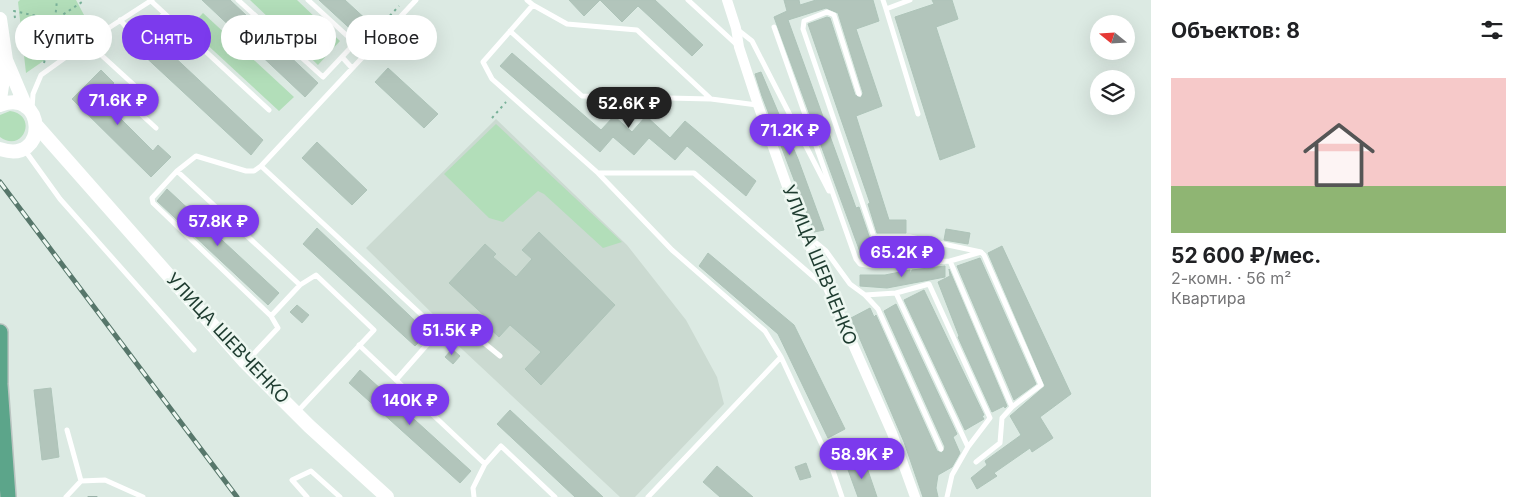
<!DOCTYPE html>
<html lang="ru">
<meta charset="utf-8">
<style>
:root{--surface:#fff;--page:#f6f6f6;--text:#202124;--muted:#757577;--accent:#7c3aed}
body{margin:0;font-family:Inter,sans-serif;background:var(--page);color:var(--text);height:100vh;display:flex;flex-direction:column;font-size:19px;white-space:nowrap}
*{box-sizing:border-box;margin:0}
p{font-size:16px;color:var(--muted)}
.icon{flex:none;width:28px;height:28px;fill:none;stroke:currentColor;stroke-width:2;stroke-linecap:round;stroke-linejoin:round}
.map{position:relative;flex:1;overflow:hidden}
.panel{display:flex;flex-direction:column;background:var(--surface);width:375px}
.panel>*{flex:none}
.guide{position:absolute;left:15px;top:15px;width:475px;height:45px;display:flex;gap:10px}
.needle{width:32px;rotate:288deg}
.fabs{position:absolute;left:1090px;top:15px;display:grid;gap:10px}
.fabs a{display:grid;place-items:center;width:45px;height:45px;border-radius:50%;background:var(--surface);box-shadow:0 5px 20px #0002;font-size:25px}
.price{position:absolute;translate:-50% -42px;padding:0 11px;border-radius:18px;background:var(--accent);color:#fff;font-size:16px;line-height:32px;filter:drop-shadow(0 1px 2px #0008)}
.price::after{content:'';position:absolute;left:50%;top:30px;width:15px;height:11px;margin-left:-8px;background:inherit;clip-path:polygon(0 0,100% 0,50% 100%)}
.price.active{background:#222;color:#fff}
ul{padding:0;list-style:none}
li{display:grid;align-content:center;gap:10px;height:265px;padding:0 20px}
li span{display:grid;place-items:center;height:155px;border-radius:0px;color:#555}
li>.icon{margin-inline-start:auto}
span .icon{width:90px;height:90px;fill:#fffc;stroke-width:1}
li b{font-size:21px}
h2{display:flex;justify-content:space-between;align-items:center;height:60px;padding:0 20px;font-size:21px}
.pill{padding:0 18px;border-radius:22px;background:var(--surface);box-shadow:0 5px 20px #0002;font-size:18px;line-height:45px}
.pill.active{background:var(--accent);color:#fff}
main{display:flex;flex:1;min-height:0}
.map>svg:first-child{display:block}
.built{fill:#cbdad1}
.green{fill:#b2deb9}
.building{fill:#b2c5bb;stroke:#aec4b9}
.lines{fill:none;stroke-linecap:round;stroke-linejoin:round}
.primary-casing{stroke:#bbc4c1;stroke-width:18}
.path{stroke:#79b199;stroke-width:2;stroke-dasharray:2.5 4;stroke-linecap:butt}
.service{stroke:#fff;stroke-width:5}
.minor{stroke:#fff;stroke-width:10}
.tertiary{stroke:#fff;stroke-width:14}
.primary{stroke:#5ca58a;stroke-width:15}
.tram{stroke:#57776b;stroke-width:1}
.rail-casing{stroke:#57776b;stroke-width:5}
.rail{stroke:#edf7f1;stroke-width:3;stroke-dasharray:9;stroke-linecap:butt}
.labels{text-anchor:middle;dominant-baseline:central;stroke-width:5;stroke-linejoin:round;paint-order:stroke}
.street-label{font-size:18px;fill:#1d3b2f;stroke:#edf7f1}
</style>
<main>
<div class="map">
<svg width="1151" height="497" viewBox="0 0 1151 497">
<rect width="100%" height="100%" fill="#dceae3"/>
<!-- built -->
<path class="built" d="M496 119 627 245 686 320 717 377 724 404 635 497H620L448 336 442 323 366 248Z"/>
<!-- green -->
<path class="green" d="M20 0H76L91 28 26 73 18 2Z
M250 0H297L340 41 318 65Z
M203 13 294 97 279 111 189 28Z
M10 111C39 115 23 154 0 137V115Z
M496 124 622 242 603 248 544 194 538 191 503 222 489 218 444 174Z"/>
<!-- building -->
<path class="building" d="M202 0H230L318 83 305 97Z
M319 0H345L370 23 358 36Z
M569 0H655L703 45 692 56 638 6 622 22 600 0 584 16Z
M784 0H799L800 5 816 0H873L879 21 856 29 882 106 856 116 889 220H906V233H877L868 204 870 203 808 24 827 17 830 18 855 95 861 98 863 93 838 13 826 8 788 20 856 208 859 207 870 239 874 241H906V244H909V255L863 260 774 17 787 11Z
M932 0H952L958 19 936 27 975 147 940 160 895 17 934 4Z
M152 36 263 140 251 155 139 51Z
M512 53 601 130 614 116 632 132 646 116 670 138 685 121 756 181 746 196 687 146 675 160 649 138 634 155 613 137 600 152 500 66Z
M388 68 438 114 424 128 375 82Z
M101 70 114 83 99 97 153 151 158 145 171 157 151 177 72 99Z
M761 72 798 159 824 230 814 232 762 96 755 74Z
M317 142 367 190 352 205 302 158Z
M167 189 279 293 268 305 157 201Z
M317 228 428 333 415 346 303 244Z
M946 229 970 233 968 244 944 240Z
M539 232 615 305 541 385 525 369 541 352 510 325 499 337 485 324 489 320 449 283 485 244 496 254 493 257 516 277 532 259 522 250Z
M1002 246 1071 394 1040 417 1053 438 1032 452 1030 448 994 473 997 476 977 489 971 478 987 465 985 461 1021 435 1010 416 1045 386 988 253Z
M708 253 794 325 845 429 828 438 778 334 699 266Z
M980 258 1036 384 1014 400 957 266Z
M945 266V277L887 288 860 286V275H885L910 270V274L912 270Z
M949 269 1007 406 1005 408 1004 406 992 412 958 337 959 336 938 282 950 276Z
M924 290 984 415 982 416 984 419 965 430 904 300Z
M896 304 957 434 953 437 960 453 952 467 938 475 936 488 938 497H923L904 442 851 318 870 308 874 317 876 315 937 451 942 453 945 447 884 311Z
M297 305 309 315 302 323 290 312Z
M452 349 460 356 453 364 445 357Z
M360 370 471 471 460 483 349 383Z
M51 388 59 457 42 460 34 390Z
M510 410 603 497H575L497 424Z
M864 459 877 497H858L847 467Z
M806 463 811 477 800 480 795 467Z
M717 466 753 497H720L703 482Z"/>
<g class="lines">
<defs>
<path id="primary" d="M0 332V383
M0 385 8 497"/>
</defs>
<!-- primary casing -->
<use href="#primary" class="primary-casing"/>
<!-- path -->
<path class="path" d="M15 18 14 11 55 20 90 31
M20 43 85 0
M363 44 399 6
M44 63 55 20 57 0
M492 118 506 102"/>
<!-- service -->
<path class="service" d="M238 0 323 77 355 43 308 0
M527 0 533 5 567 24 637 30 711 99 757 105
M688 0 737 45
M883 0 886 9
M910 0 886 9 918 114
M151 1 269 110
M533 5 483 62 492 79 598 173H694L824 286
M120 20 138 40 164 14
M774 27 856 259 860 264 872 266 950 261 1012 407 1002 418 1000 443 976 462
M738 30 752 41 829 191
M510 31 582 96 711 99
M87 42 134 85 130 104 156 128
M342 57 352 68
M859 94 834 15 827 12 804 21 803 29 874 237H910L981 252
M32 109 33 94 41 75 87 42 152 0
M24 149 60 199 194 350
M261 166 439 331 396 380
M177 171 300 285 271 316
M598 173 672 250 765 331 781 357 648 497
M808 236 826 251 850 284 865 295 896 293 968 447 952 475 947 497
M950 261 981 252 984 255 1041 385 1012 407
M896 293 929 284 990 418 968 447
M865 295 878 309 941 449
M439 331 455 319 500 356
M359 345 485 464 473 488 474 497
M781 357 830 462 842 497
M246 362 278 328 271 316 153 203 152 198 177 171 196 156 246 171H254L261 166 416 0
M297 412 374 330 316 275 300 285
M67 430 81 481
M485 464 501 446 555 497
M66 497 81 481 105 480 143 497
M307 497 292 480 311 471 340 497"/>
<!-- minor -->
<path class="minor" d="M727 0 736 28 739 47 758 105 803 231 892 433 915 497"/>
<!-- tertiary -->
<path class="tertiary" d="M0 19 6 60 26 107
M0 99 6 60
M0 105C46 87 49 166 0 149
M36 125 245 362 309 426 387 497"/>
<!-- primary -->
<use href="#primary" class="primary"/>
<!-- tram -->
<path class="tram" d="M88 497H97"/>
<defs>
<path id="rail" d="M0 182 237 497"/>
</defs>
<!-- rail casing -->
<use href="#rail" class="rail-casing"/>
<!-- rail -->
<use href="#rail" class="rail"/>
</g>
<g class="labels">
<!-- street labels -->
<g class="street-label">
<text transform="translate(820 265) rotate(68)">УЛИЦА ШЕВЧЕНКО</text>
<text transform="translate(228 338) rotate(47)">УЛИЦА ШЕВЧЕНКО</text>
</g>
</g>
</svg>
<div class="fabs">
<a><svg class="needle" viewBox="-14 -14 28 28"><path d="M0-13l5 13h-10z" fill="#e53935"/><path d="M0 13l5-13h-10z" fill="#757577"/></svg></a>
<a><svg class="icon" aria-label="layers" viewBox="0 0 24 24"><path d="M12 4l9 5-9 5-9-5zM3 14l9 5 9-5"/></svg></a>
</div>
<b class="price" style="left:118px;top:126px">71.6K ₽</b>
<b class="price active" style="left:629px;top:129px">52.6K ₽</b>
<b class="price" style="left:790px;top:156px">71.2K ₽</b>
<b class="price" style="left:218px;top:247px">57.8K ₽</b>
<b class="price" style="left:902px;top:278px">65.2K ₽</b>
<b class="price" style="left:452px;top:356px">51.5K ₽</b>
<b class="price" style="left:410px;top:426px">140K ₽</b>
<b class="price" style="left:862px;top:480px">58.9K ₽</b>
<div class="guide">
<a class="pill">Купить</a>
<a class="pill active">Снять</a>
<a class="pill">Фильтры</a>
<a class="pill">Новое</a>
</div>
</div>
<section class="panel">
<h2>Объектов: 8<svg class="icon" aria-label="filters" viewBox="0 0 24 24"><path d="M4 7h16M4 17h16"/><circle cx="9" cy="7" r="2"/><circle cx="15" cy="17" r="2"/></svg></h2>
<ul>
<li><span style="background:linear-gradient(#f6c9c9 70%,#8fb573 0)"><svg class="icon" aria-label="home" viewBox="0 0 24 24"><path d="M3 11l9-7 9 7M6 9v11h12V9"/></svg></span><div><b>52 600 ₽/мес.</b><p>2-комн. · 56 m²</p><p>Квартира</p></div></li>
</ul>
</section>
</main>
